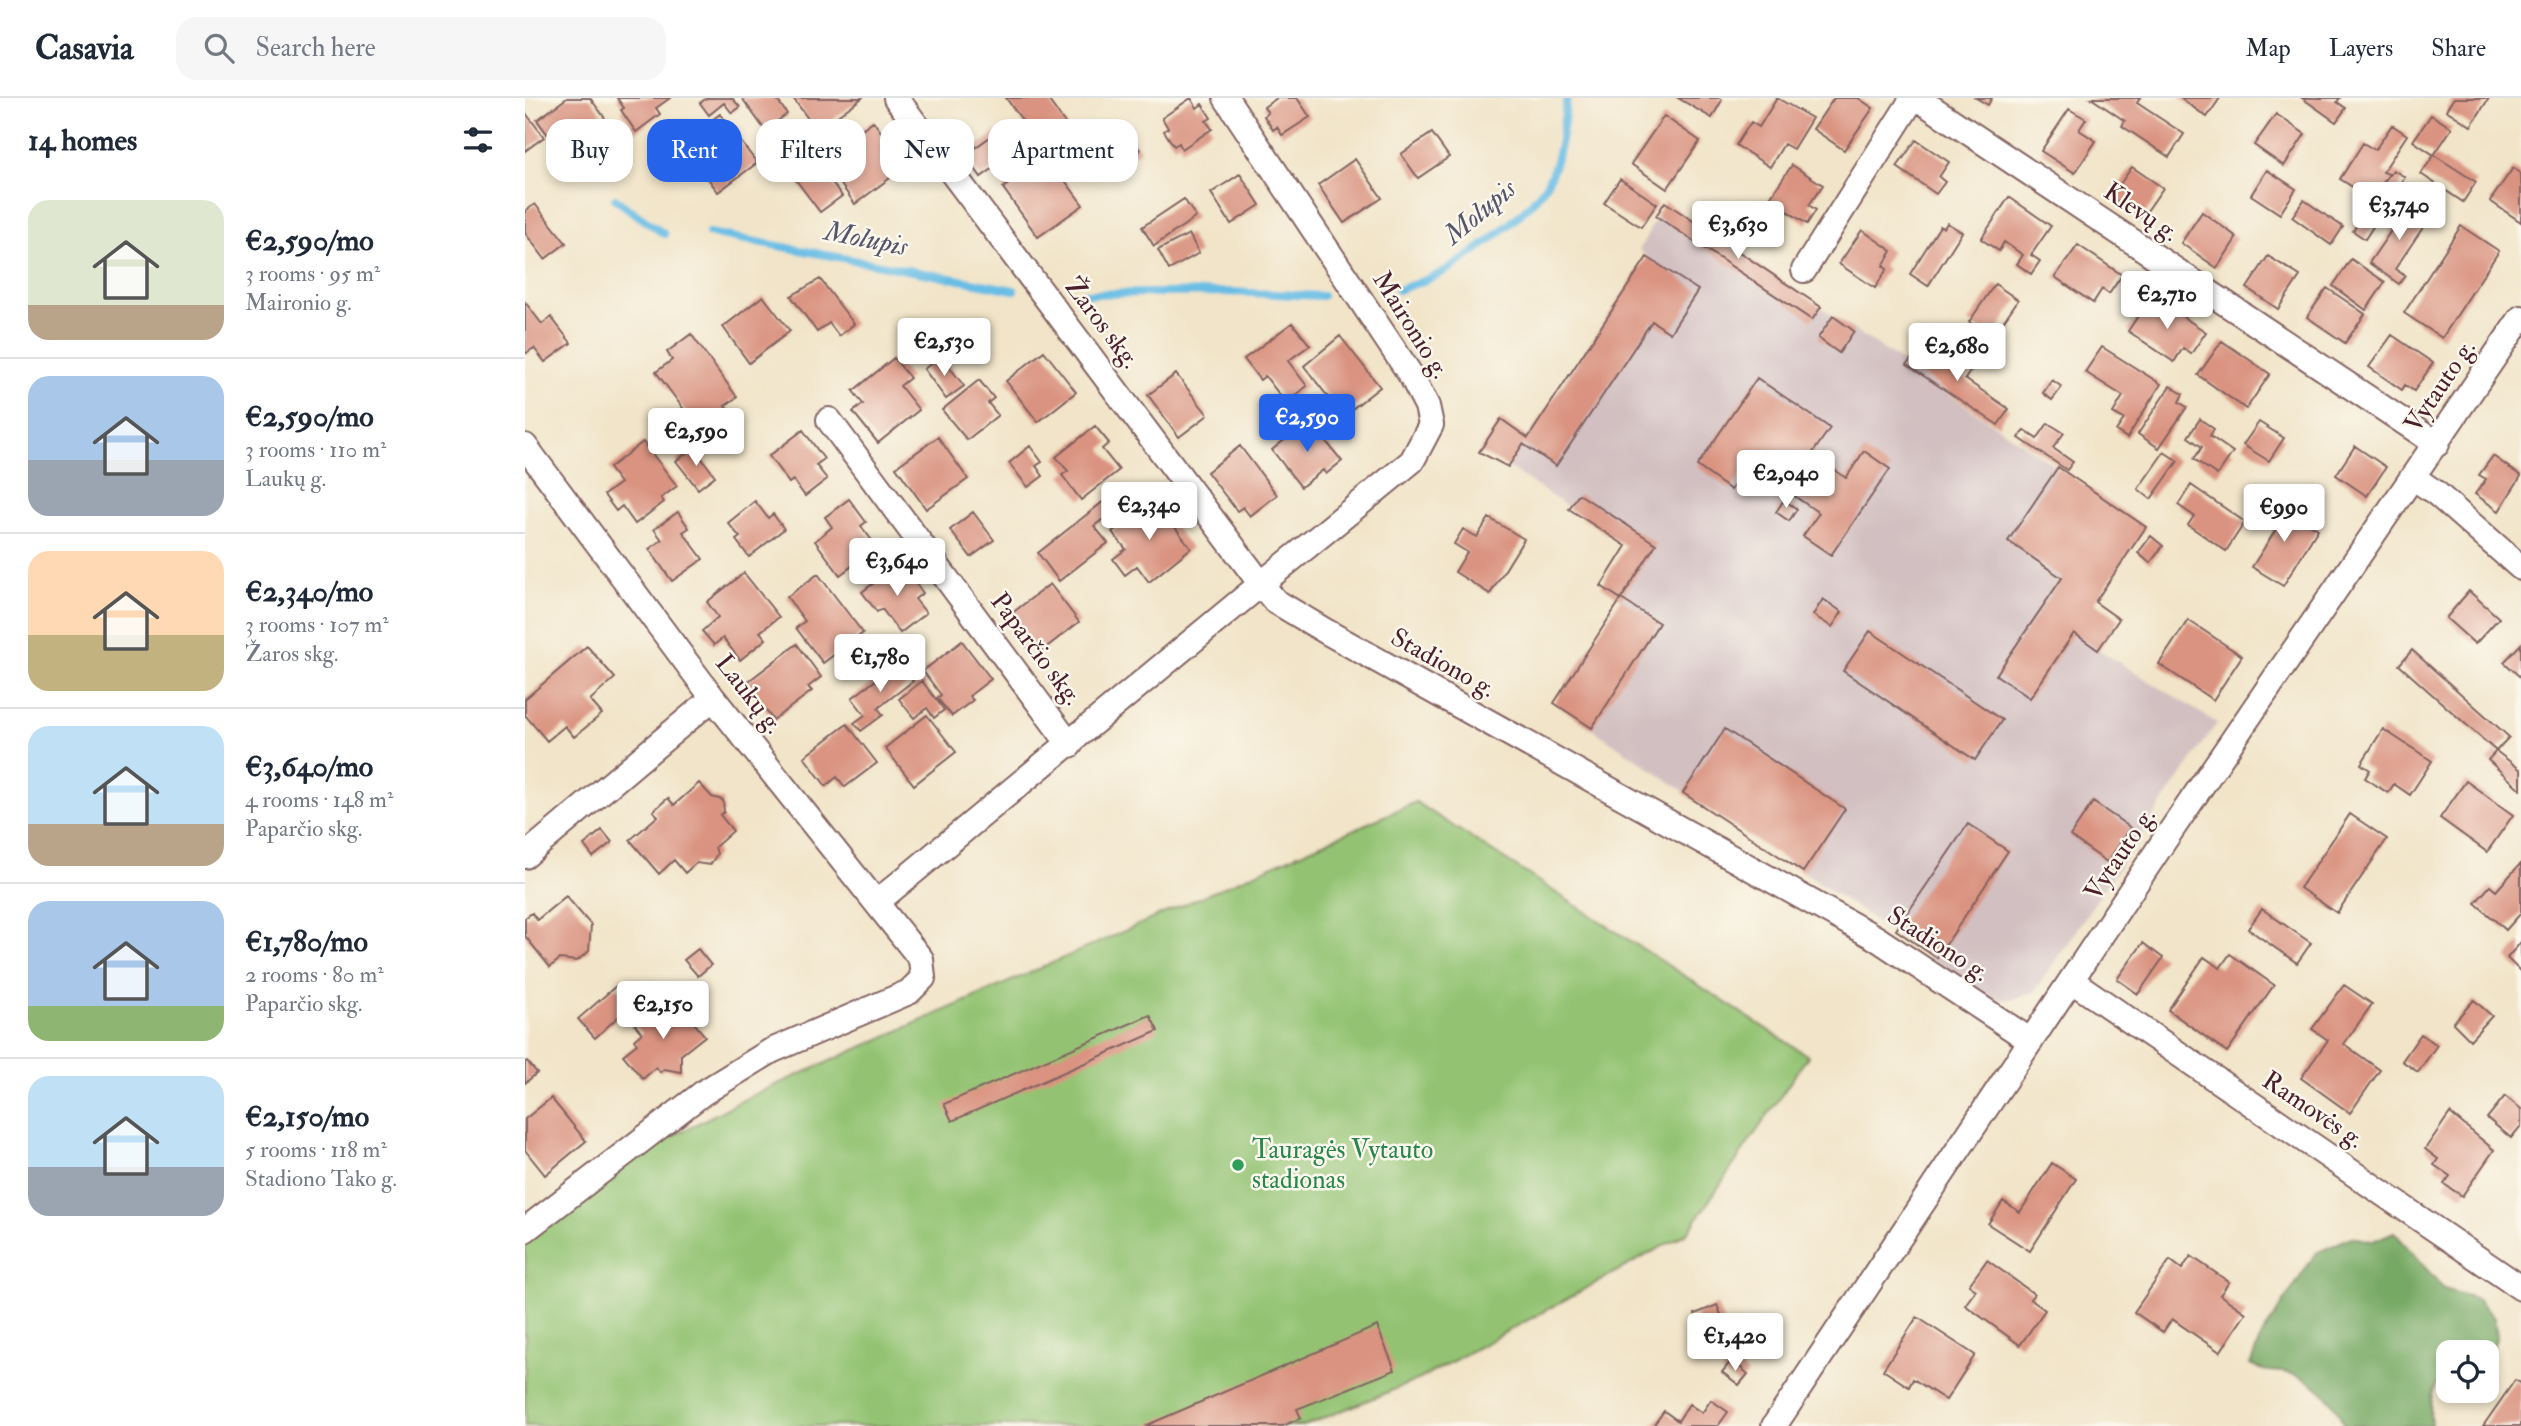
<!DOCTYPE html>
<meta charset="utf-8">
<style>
:root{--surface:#fff;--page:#f6f6f7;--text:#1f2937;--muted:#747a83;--line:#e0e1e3;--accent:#2563eb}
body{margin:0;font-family:"IM FELL Double Pica",serif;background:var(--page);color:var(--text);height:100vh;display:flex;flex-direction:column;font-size:26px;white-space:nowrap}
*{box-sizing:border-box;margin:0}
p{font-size:23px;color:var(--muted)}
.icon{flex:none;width:38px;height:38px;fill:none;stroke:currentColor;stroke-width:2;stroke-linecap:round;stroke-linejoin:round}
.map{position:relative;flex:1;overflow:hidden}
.drawer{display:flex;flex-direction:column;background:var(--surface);width:525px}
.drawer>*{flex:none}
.banner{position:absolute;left:21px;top:21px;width:665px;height:63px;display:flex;gap:14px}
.tools{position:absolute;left:1911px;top:1242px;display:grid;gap:14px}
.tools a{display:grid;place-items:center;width:63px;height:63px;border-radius:14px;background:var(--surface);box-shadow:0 4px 10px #0003;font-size:35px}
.price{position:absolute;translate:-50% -60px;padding:0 16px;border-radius:7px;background:#fff;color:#222;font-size:23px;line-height:46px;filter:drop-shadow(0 2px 4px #0008)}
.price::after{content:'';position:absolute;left:50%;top:42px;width:21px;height:16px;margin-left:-10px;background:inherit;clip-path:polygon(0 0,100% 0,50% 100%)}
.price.active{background:var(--accent);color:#fff}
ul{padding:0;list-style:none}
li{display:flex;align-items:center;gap:21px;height:175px;padding:0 28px}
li+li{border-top:2px solid var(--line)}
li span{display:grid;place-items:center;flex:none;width:196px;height:140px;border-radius:21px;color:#555}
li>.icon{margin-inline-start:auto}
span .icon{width:84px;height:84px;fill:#fffc;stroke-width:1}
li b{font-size:30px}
h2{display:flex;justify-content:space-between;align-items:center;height:84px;padding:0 28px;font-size:30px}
.tag{padding:0 24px;border-radius:21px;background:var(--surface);box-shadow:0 4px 10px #0003;font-size:24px;line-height:63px}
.tag.active{background:var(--accent);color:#fff}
header{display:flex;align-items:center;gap:42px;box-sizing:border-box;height:98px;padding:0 35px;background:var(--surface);border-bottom:2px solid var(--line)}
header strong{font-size:33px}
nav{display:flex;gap:38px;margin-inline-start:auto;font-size:24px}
.search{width:490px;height:63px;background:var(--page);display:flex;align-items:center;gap:18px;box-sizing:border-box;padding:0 24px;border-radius:21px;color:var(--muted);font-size:26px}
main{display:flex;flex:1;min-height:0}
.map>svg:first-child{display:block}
.industrial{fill:#d2bfc1}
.green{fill:#93c372;stroke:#6e714e;stroke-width:2}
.forest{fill:#76a964;stroke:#606448;stroke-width:2}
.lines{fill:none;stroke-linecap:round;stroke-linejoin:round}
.stream{stroke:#69bde5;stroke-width:8}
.building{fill:#da9380}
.street-casing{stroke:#846462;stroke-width:28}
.street{stroke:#fff;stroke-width:24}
.leisure-dot{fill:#2e9e5b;stroke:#fbf7ec;stroke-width:2.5}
.labels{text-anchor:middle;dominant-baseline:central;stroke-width:5;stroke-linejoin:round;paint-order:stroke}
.street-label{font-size:26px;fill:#4a1f2b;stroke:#fbf7ec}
.leisure-label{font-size:26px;fill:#27864d;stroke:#fbf7ec;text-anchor:start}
.water-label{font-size:28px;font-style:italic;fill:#55566c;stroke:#fbf7ec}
</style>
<header>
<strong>Casavia</strong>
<div class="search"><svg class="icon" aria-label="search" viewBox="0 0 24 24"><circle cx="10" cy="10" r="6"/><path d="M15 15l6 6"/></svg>Search here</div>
<nav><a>Map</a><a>Layers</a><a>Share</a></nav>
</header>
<main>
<section class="drawer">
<h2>14 homes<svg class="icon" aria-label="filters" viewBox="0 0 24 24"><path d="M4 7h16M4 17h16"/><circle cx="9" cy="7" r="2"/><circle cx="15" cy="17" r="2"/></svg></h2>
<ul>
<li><span style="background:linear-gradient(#dfe7d0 75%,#b9a48a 0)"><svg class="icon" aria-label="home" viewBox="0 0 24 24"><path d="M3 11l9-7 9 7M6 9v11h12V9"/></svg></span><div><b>€2,590/mo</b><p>3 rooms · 95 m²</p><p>Maironio g.</p></div></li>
<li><span style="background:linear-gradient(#a9c7e8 60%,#9aa5b1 0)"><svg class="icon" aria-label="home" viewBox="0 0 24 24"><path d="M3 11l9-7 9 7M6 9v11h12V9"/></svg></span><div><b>€2,590/mo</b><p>3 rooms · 110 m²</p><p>Laukų g.</p></div></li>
<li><span style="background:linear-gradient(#ffd9b3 60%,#c2b280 0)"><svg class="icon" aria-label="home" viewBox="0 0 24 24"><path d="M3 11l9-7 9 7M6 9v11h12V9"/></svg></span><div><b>€2,340/mo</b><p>3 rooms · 107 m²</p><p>Žaros skg.</p></div></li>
<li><span style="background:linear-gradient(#bfe0f5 70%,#b9a48a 0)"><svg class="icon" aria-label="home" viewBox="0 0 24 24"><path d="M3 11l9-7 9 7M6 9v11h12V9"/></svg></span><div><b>€3,640/mo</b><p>4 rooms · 148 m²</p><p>Paparčio skg.</p></div></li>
<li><span style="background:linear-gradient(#a9c7e8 75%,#8fb573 0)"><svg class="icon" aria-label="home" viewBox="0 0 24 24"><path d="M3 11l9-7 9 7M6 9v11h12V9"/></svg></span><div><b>€1,780/mo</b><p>2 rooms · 80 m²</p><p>Paparčio skg.</p></div></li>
<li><span style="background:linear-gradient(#bfe0f5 65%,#9aa5b1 0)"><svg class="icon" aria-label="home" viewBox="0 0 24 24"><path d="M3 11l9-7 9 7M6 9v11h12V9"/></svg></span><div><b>€2,150/mo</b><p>5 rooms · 118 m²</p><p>Stadiono Tako g.</p></div></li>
</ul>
</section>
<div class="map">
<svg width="1996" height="1328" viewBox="0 0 1996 1328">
<rect width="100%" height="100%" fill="#fbf7ec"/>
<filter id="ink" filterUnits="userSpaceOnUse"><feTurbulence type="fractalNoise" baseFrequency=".0143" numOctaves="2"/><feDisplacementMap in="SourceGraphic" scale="14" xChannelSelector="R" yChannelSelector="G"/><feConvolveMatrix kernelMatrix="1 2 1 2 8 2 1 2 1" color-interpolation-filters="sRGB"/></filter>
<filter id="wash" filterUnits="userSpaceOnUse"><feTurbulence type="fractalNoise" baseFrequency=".00686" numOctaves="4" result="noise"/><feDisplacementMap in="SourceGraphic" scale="28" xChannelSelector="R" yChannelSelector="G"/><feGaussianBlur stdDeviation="1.57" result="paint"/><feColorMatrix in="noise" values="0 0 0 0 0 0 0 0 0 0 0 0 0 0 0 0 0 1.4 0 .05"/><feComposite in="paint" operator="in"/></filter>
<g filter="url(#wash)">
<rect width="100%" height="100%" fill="#f1e4c8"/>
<!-- industrial -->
<path class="industrial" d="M1140 104 1621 429 1570 504 1594 521 1574 552 1692 625 1509 894 1488 901 1467 902 1029 605 1096 501 1076 488 1101 448 983 369 1122 159 1114 152Z"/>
<!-- green -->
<path class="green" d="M891 704 1283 958 1162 1135 895 1281 779 1328H0V1134L130 1047 226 998Z"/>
<!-- forest -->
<path class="forest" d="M1869 1134 1919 1191 1953 1201 1969 1220 1972 1238 1962 1265V1255H1923V1276C1904 1287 1904 1308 1906 1328H1819C1811 1303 1793 1284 1767 1276 1751 1271 1744 1277 1725 1267L1736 1239 1791 1155 1826 1139 1848 1143Z"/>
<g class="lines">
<!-- stream -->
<path class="stream" d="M90 101 139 136
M184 135 489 192
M873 192C888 186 904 182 918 174 947 158 1007 113 1023 83 1036 58 1038 28 1042 0
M557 196 703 194 797 198"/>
</g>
<g id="blocks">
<!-- building -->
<path class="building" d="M42 0H65L91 35 46 68 12 22Z
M92 0H145L131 10 135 16 111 34 96 12 99 10Z
M182 0H207L215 9 207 15 199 5 184 17 175 5Z
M217 0H251L262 16 240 32Z
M268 0H337L292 33Z
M481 0H522L542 28 515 47Z
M666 0 672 10 677 6 686 20 681 23 687 31 657 51 654 45 649 48 639 33 643 30 637 20Z
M752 0H772L785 19 757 37 752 29 748 32 739 18 743 15 739 9Z
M1153 0H1194L1197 2 1187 20Z
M1252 0 1287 20 1268 51 1259 46 1245 69 1211 47 1226 24 1234 29Z
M1309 0H1333L1348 10 1319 52 1288 31Z
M1451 0H1467L1463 7Z
M1566 0H1615L1612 5 1659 36 1644 59 1597 28 1600 23Z
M1655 0H1695L1682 19Z
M1777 0H1815L1812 4 1821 10 1811 24Z
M1929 0H1964L1946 28 1921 12Z
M1544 11 1561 21 1554 32 1571 43 1550 75 1516 53Z
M0 14 19 39 0 53Z
M195 16 232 65 193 94 179 75 185 71 162 41Z
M1751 16 1780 36 1759 68 1729 47Z
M1906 17 1927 30 1909 57 1888 43Z
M1139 18 1175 43 1142 91 1106 66Z
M348 23 381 68 330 106 297 60Z
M1867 27 1882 37 1858 74 1864 76 1858 85 1868 72 1880 79 1840 141 1828 133 1848 102 1815 81 1838 45 1850 52Z
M599 29 615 52 600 63 595 57 585 64 573 47Z
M472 34 488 56 456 79 440 57Z
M907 35 924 59 893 80 876 56Z
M1391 42 1424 64 1414 79 1420 84 1411 96 1372 69Z
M1909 57 1951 84 1938 104 1896 76Z
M287 58 317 98 295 114 265 74Z
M522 58 558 107 513 139 478 90Z
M830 61 857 100 819 125 793 87Z
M1267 67 1298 87 1284 107 1291 112 1282 126 1244 101Z
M1607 69 1638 90 1617 120 1586 99Z
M1988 70 1996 76V124L1965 103Z
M1742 72 1771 91 1755 116 1726 97Z
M715 76 735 107 706 126 686 95Z
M1095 81 1132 106 1116 129 1079 105Z
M1484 99 1526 128 1506 157 1515 163 1506 176 1492 166 1498 157 1479 144 1474 153 1456 141Z
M659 101 671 119 629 148 617 129Z
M1779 102 1818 129 1806 147 1767 119Z
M1140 104 1296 209 1287 222 1131 118Z
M1885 105 1905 119 1870 171 1880 178 1874 186 1844 165Z
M10 106 41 145 20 161 0 135V113Z
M1677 114 1712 139 1692 170 1656 145Z
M1422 125 1437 134 1403 188 1385 176 1415 128 1419 130Z
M1936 128 1974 153 1917 240 1879 215Z
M1337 132 1367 153 1358 168 1362 171 1350 190 1314 166Z
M664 136 674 155 644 172 633 152Z
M1553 147 1597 177 1584 196 1577 191 1568 205 1530 179Z
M1743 158 1775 178 1753 211 1722 190Z
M1122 159 1173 192 1145 235 1127 223 1031 368 998 346 983 369 954 354 976 321 1003 340Z
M1826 161 1860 184 1841 212 1808 188Z
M295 181 329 226 314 238 304 225 292 234 266 198Z
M1470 186 1493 202 1467 240 1444 224Z
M1802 190 1840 216 1820 245 1782 219Z
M238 198 265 233 224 265 198 229Z
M1634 203 1681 234 1666 256 1658 250 1649 264 1603 233 1619 209 1626 214Z
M0 204 17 226 26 219 46 245 20 264 9 250 0 256Z
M1308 218 1329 233 1314 255 1293 240Z
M767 225 785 247 763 263 782 288 761 305 740 278 735 282 719 261Z
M166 236 212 299 200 308 208 319 185 337 177 326 172 329 131 274 147 262 142 254Z
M1867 237 1908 265 1889 293 1880 287 1877 292 1844 269Z
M815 238 855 289 818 318 779 268Z
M1697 243 1745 276 1721 311 1673 277Z
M1394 249 1419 265 1427 253 1449 268 1440 281 1484 311 1473 327 1382 267Z
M1577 249 1636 286 1602 340 1591 333 1599 321 1588 315 1598 298 1560 274Z
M519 253 551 294 513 324 481 283Z
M416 258 439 288 421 301 399 271Z
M369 260 385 280 375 288 394 312 353 345 328 314 338 306 328 293Z
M651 276 683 317 654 339 623 297Z
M1232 280 1305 330 1287 356 1321 380 1339 353 1365 371 1306 457 1278 438 1294 415 1223 366 1206 392 1172 368Z
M454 282 469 300 463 305 473 317 442 342 417 312Z
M1527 282 1537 289 1527 302 1518 295Z
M1645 288 1658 296 1654 304 1662 309 1634 350 1613 336Z
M1675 321 1689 331 1685 338 1708 354 1692 377 1669 361 1677 349 1663 339Z
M784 322 817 363 801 376 798 372 776 389 747 352Z
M1734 324 1759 340 1744 363 1718 347Z
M1523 325 1539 335 1528 350 1548 364 1542 372 1494 340 1499 332 1512 341Z
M570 328 584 345 577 351 594 372 556 402 537 377 543 373 531 359Z
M278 332 299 361 291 367 302 381 280 398 268 382 264 385 244 358Z
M413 339 443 381 401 411 371 369Z
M118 344 152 388 136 400 139 404 110 426 97 408 91 413 79 397 95 385 84 370Z
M505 348 517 364 511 368 518 378 503 389 484 365Z
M715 348 752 397 725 418 718 409 712 413 682 374Z
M1830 348 1861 369 1842 398 1811 377Z
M169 350 190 378 173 391 151 363Z
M1639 354 1653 363 1626 401 1613 391Z
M1968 358 1996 378 1974 413 1950 396 1961 381 1954 377Z
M1533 369 1621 429 1570 504 1594 521 1573 552 1549 535 1505 600 1471 577 1537 480 1483 443Z
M1666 387 1720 424 1701 453 1663 427 1669 418 1653 407Z
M1054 396 1131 446 1096 501 1076 488 1101 448 1044 411Z
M324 401 341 424 336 428 352 449 315 477 290 443 307 429 300 419Z
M628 401 666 450 624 484 612 468 600 477 588 461 601 451 587 434Z
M1259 402 1272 411 1264 423 1251 414Z
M230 403 243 420 248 416 259 431 224 459 211 442 215 439 203 425Z
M579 403 588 414 569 428 583 445 534 483 513 455Z
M1752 405 1793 431 1758 488 1727 469 1750 433 1739 426Z
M153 414 164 430 158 434 178 461 147 483 124 451 137 442 129 431Z
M448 414 469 442 446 459 425 432Z
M964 420 999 441 965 496 930 474 942 454 929 446 938 431 952 439Z
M1626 438 1638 448 1625 465 1613 455Z
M375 465 398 495 390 501 401 515 375 535 357 511 352 514 337 494Z
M219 475 254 519 235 534 241 541 215 562 198 540 189 547 177 533 193 519 182 504Z
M293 476 338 535 298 565 271 530 280 523 262 499Z
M525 486 554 524 515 554 508 545 502 549 488 531 494 526 486 516Z
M1944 493 1974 520 1950 546 1921 520Z
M1096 501 1134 525 1067 630 1029 605Z
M1298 501 1317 514 1307 529 1288 517Z
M1663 522 1717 558 1688 602 1634 566Z
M1345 533 1477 622 1450 662 1318 573Z
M437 543 466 581 444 598 448 602 427 618 412 600 416 597 398 573Z
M272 546 296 579 283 589 287 593 248 622 221 585Z
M1996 546V580L1979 564Z
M62 548 90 580 65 602 77 616 49 639 40 628 22 643 0 617V601Z
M1887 552 1984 639 1971 653 1874 567Z
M375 564 388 583 353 610 358 617 336 633 329 625 340 617 327 600Z
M397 583 419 612 409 620 402 610 389 620 374 601Z
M402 617 431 654 389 687 360 650Z
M322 626 352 665 320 689 312 679 301 688 279 659Z
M1200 631 1320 711 1278 774 1158 695Z
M1858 631 1907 663 1885 697 1869 686 1863 695 1840 680 1845 672 1836 666Z
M1971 653 1996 672V692L1963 662Z
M1941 683 1988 717 1962 754 1915 720Z
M174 685 187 699 198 702 199 714 195 717 208 733 190 749 192 756 185 767 171 765 160 775 149 762 134 776 105 742 133 718 128 713 143 700 149 707Z
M1568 704 1606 730 1582 764 1545 738Z
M1825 716 1862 741 1812 815 1775 790Z
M1443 726 1483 753 1412 860 1371 832Z
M77 732 87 744 68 759 59 747Z
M1996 765V815L1981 832 1950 805 1965 788 1971 793Z
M41 798 66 827 64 853 52 863 35 861 25 869 0 838V820L7 815 12 822Z
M1737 811 1786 845 1772 865 1723 831Z
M1996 844V874L1982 860Z
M1618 845 1638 860 1613 896 1592 881Z
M173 851 186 867 173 878 159 862Z
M1705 856 1749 887 1702 954 1643 912 1679 859 1695 870Z
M1819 887 1847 906 1819 946 1855 972 1825 1015 1776 980 1803 942 1787 931Z
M91 888 107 906 70 940 53 921Z
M1949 902 1967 918 1945 942 1928 925Z
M134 907 142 916 154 907 180 938 156 957V974L139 971 135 974 131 969 118 981 98 957 112 946 109 942 117 935 110 927Z
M625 917 633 933 427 1023 419 1006Z
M1896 936 1912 947 1893 974 1877 963Z
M2 963 12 975 0 985V964Z
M1980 998 1996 1011V1028L1986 1040 1962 1020Z
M26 1000 61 1043 20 1077 0 1052V1021Z
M1925 1015 1969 1052 1937 1098 1919 1086 1925 1078 1909 1067 1913 1061 1900 1051Z
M1527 1065 1551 1081 1505 1153 1463 1126 1478 1103 1495 1114Z
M1666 1158 1704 1184 1695 1197 1721 1215 1695 1254 1647 1221 1638 1234 1609 1214 1645 1162 1657 1171Z
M1462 1162 1509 1196 1505 1201 1520 1212 1495 1247 1440 1207 1451 1192 1444 1187Z
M1192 1207 1205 1239 1184 1248 1170 1216Z
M1392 1219 1450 1257 1421 1302 1388 1281 1384 1289 1358 1272Z
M852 1228 870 1272 772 1311 776 1320 758 1328H620Z
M1207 1262 1223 1276 1214 1287 1197 1274Z
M1990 1282 1996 1285V1328H1958Z
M1186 1302 1203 1314 1193 1328H1128L1139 1313 1153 1323 1164 1306 1177 1315Z"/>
</g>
</g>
<g filter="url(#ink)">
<use href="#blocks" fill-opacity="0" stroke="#846462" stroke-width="2"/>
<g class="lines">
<defs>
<path id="street" d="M371 0 736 486 887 363 906 327 902 308 887 279 701 0
M1392 0 1912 346
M1279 172 1388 0
M304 322 545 647
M0 348 188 600 396 861 398 880 384 894 246 953 178 995 0 1132
M1889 380 1911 395 1996 470
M0 758 188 600
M352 804 736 486 750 503 802 534 1351 840 1506 943
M1547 883 1996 1190
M1249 1328 1639 743 1996 220"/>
</defs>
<!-- street casing -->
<use href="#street" class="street-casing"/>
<!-- street -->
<use href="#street" class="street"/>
</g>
</g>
<!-- markers -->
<circle class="leisure-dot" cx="713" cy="1067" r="7"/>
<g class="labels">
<!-- street labels -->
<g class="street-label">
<text transform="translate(1616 114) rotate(34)">Klevų g.</text>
<text transform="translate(577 225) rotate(53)">Žaros skg.</text>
<text transform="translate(886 227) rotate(58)">Maironio g.</text>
<text transform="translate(1915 288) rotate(-56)">Vytauto g.</text>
<text transform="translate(511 551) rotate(53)">Paparčio skg.</text>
<text transform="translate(918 565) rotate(29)">Stadiono g.</text>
<text transform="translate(224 596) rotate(52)">Laukų g.</text>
<text transform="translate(1595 756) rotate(-56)">Vytauto g.</text>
<text transform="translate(1413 846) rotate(33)">Stadiono g.</text>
<text transform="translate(1788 1012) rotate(34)">Ramovės g.</text>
</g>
<!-- leisure labels -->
<g class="leisure-label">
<text x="727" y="1052">Tauragės Vytauto<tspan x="727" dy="30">stadionas</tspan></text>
</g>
<!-- water labels -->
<g class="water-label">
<text transform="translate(955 114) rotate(-40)">Molupis</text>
<text transform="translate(341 141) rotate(11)">Molupis</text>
</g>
</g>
</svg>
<div class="tools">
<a><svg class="icon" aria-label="locate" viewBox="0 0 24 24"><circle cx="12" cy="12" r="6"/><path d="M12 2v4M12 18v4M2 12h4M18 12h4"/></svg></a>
</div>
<b class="price" style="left:1874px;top:144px">€3,740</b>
<b class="price" style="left:1213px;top:163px">€3,630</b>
<b class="price" style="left:1642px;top:233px">€2,710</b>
<b class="price" style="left:419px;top:280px">€2,530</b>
<b class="price" style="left:1432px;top:285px">€2,680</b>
<b class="price active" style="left:782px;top:356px">€2,590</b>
<b class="price" style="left:171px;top:370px">€2,590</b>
<b class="price" style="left:1261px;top:412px">€2,040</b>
<b class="price" style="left:624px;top:444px">€2,340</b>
<b class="price" style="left:1759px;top:446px">€990</b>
<b class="price" style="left:372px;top:500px">€3,640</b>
<b class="price" style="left:355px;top:596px">€1,780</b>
<b class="price" style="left:138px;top:943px">€2,150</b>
<b class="price" style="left:1210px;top:1275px">€1,420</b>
<div class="banner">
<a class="tag">Buy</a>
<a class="tag active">Rent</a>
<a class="tag">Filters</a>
<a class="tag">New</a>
<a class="tag">Apartment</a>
</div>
</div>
</main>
